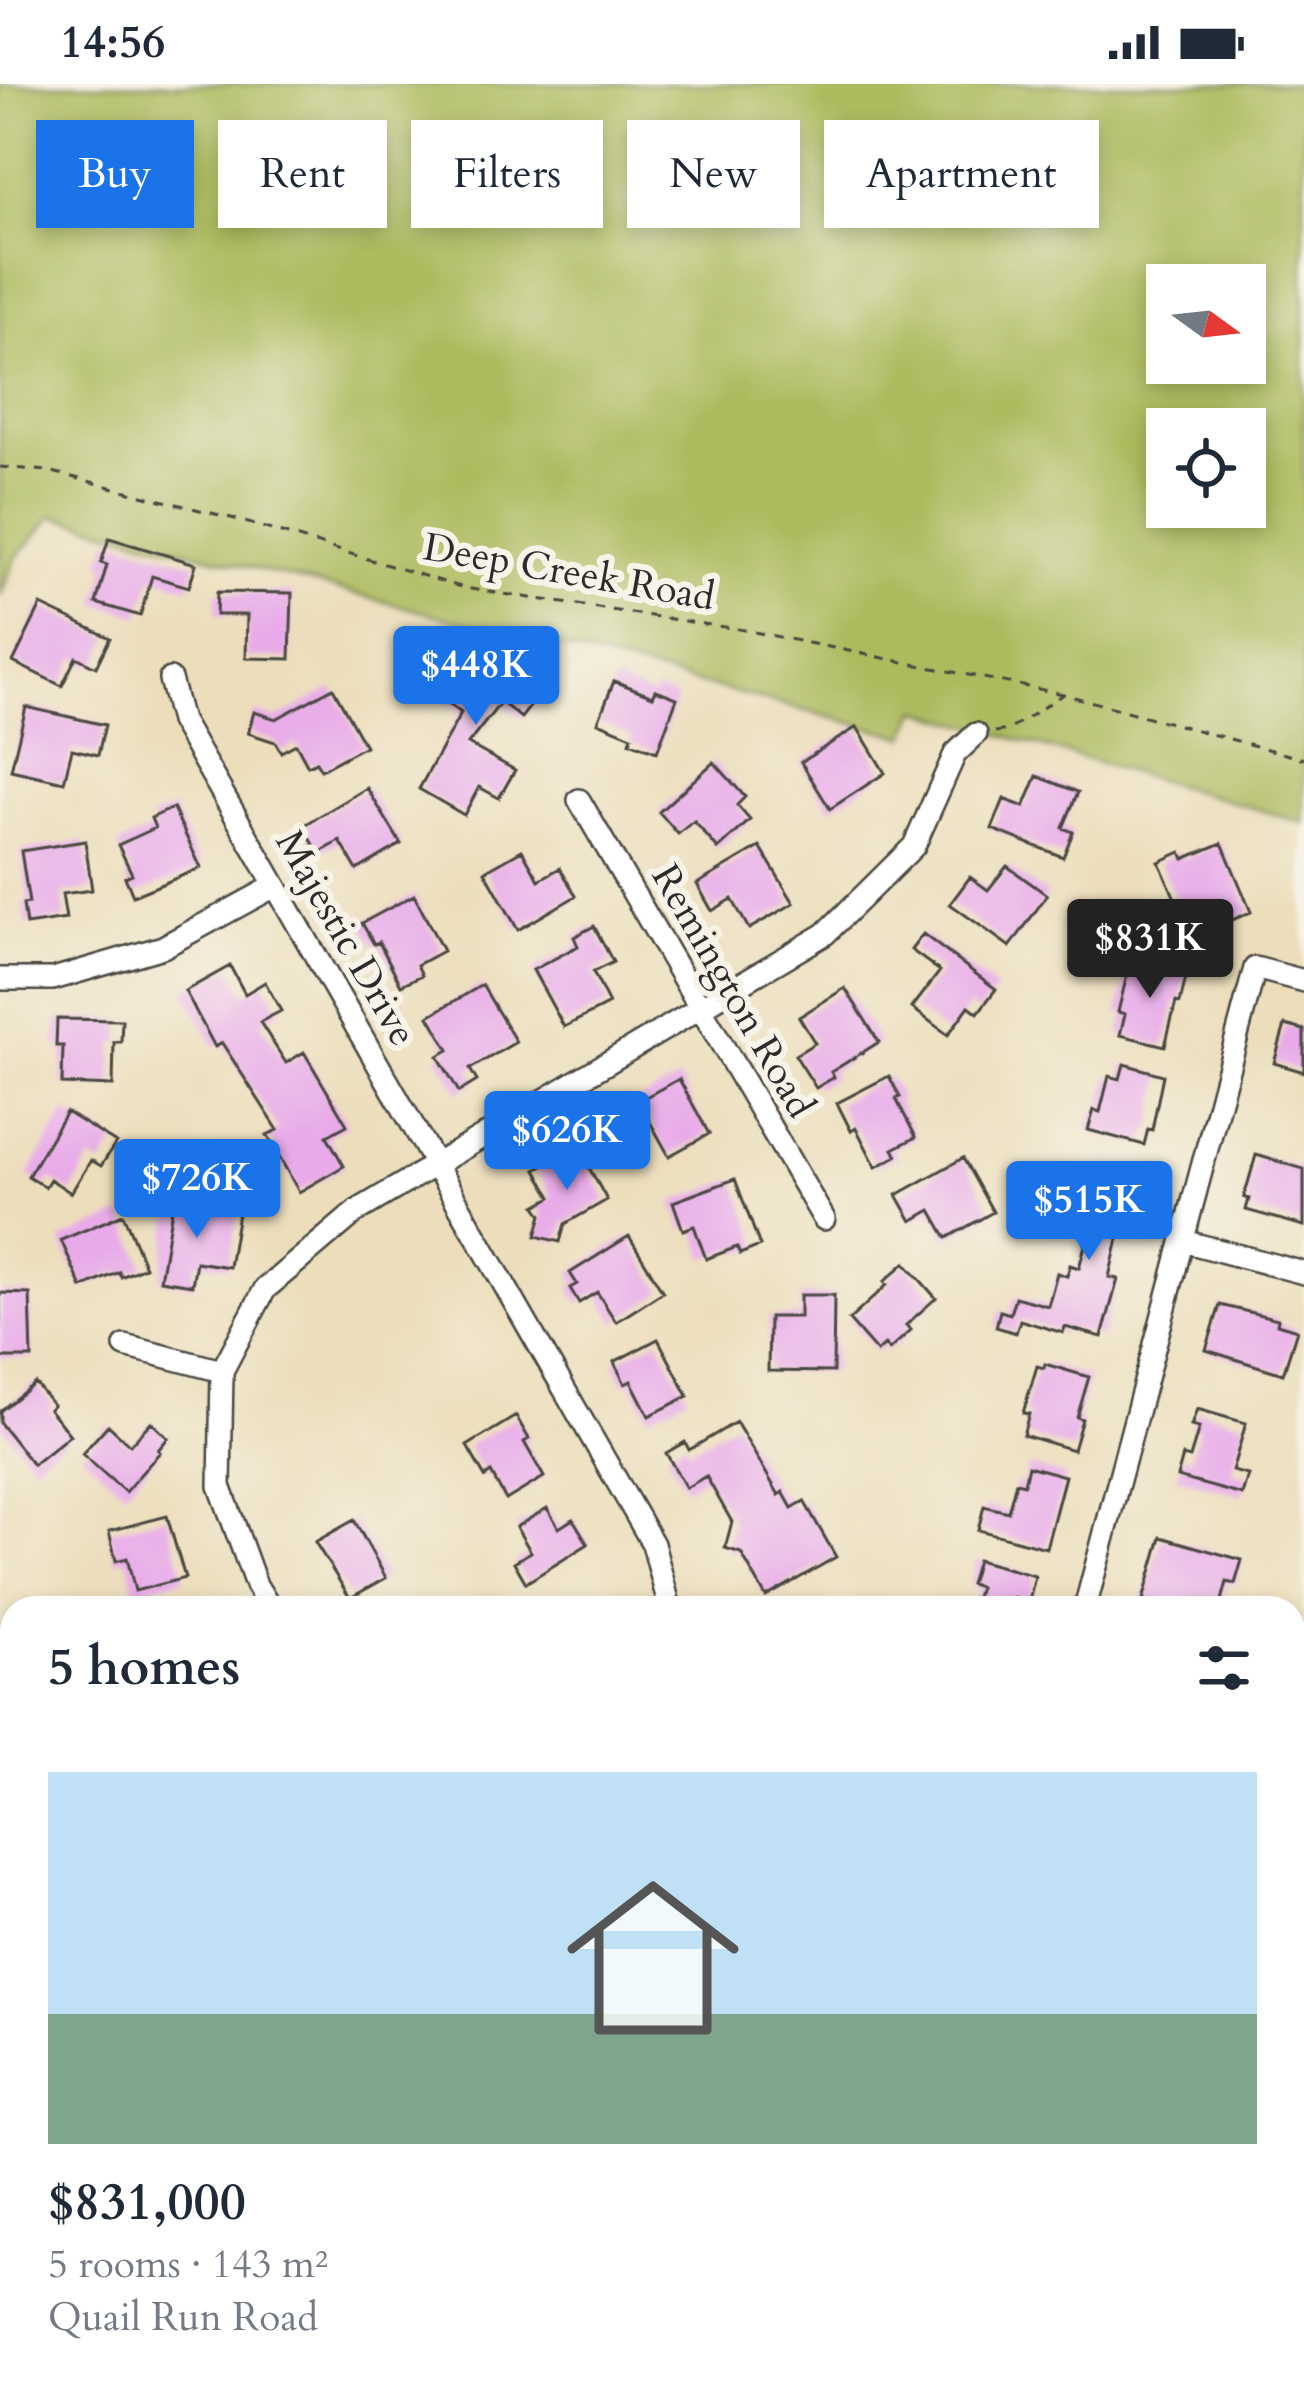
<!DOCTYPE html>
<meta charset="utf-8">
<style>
:root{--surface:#fff;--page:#f6f6f7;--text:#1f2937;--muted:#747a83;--accent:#1a73e8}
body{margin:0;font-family:Cardo,serif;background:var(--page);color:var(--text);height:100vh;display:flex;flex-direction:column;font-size:45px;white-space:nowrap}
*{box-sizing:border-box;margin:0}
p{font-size:39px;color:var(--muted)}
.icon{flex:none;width:66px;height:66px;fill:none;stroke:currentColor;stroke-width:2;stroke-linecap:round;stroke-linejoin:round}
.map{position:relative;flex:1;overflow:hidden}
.sheet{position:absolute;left:0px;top:1512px;width:1305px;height:807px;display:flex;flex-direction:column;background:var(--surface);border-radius:36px 36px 0 0;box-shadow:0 6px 18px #0003}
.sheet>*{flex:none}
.hud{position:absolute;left:36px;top:36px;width:1233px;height:108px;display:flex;gap:24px}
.needle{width:78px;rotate:105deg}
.tools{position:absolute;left:1146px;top:180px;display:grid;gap:24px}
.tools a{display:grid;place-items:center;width:120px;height:120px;border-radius:0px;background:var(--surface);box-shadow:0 6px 18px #0003;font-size:60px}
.price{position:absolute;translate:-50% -102px;padding:0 27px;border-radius:12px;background:var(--accent);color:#fff;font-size:39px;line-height:78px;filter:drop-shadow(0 3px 6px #0008)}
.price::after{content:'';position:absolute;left:50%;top:72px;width:36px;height:27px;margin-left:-18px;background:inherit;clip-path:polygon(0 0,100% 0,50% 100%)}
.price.current{background:#222;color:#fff}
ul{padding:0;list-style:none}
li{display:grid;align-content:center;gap:24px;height:636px;padding:0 48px}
li span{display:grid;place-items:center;height:372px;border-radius:0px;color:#555}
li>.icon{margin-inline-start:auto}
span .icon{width:216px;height:216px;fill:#fffc;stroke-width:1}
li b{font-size:51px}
h2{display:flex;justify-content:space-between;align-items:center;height:144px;padding:0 48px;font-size:51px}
.pill{padding:0 42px;border-radius:0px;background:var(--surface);box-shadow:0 6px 18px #0003;font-size:42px;line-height:108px}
.pill.current{background:var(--accent);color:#fff}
.status{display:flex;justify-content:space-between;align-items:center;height:84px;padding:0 60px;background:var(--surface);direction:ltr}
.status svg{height:33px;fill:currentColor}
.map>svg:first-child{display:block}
.green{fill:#adbb5e;stroke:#6c7344;stroke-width:3;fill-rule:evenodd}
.building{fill:#e8aae9}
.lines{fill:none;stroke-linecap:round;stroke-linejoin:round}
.minor-casing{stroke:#484641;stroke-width:26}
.path{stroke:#484641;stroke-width:3;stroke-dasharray:9 9;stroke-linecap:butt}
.minor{stroke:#fff;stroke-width:21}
.labels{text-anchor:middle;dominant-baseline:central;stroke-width:12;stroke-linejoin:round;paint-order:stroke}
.street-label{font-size:39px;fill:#2b2b2b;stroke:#f7f3e8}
</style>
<div class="status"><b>14:56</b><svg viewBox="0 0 49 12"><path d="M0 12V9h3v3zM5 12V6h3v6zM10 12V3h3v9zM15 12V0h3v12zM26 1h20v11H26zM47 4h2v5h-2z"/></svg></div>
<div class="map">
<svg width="1304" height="2318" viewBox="0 0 1304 2318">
<rect width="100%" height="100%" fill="#f7f3e8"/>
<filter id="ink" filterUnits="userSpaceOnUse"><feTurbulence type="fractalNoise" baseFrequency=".00833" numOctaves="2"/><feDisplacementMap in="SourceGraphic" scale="24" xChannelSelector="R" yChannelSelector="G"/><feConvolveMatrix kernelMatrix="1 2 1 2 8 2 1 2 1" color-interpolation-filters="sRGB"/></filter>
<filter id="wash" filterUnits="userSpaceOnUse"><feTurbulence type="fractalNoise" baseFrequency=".004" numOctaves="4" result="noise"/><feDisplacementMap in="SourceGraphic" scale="48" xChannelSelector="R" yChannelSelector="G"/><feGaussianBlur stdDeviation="2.7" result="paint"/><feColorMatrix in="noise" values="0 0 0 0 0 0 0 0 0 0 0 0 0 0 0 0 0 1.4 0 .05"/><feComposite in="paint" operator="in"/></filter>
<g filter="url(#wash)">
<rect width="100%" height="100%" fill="#ecdebb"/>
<!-- green -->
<path class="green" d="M0 0H1304V739L917 626 906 653 53 432 15 475 0 513ZM1167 201H1245V279H1167ZM1167 345H1245V423H1167Z"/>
<g id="blocks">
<!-- building -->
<path class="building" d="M109 454 196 480 189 503 152 492 140 532 96 519 107 481 101 479Z
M217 508 292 509 290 575 246 574 247 531H216Z
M41 521 110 554 96 583 76 573 62 602 13 578Z
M479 556 543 606 521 634 501 618 468 660 515 686 499 714 479 703 464 731 419 705 461 629 438 611Z
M614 597 653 612 656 606 677 614 657 668 630 658 632 652 598 638Z
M333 604 365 662 321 686 316 678 308 682 296 660 281 668 275 658 248 649 254 628 276 635Z
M26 623 105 641 98 671 72 665 64 698 11 686Z
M857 643 885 689 830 725 801 678Z
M714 678 745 713 737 721 750 736 718 765 694 737 678 750 659 728Z
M1037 692 1078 708 1063 744 1073 748 1063 773 992 745 1004 715 1024 723Z
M367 704 401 760 357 786 340 757 319 769 303 742Z
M173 724 201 784 133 812 125 793 132 790 118 761 155 744 151 734Z
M85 757 92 806 62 810 66 835 26 841 23 820 29 819 21 767Z
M1222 759 1251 828 1192 853 1159 778 1181 768 1184 775Z
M760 763 794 819 749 845 732 815 712 827 697 800Z
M522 766 539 796 560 784 576 812 518 846 485 787Z
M1007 782 1047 811 1010 863 950 820 970 793 988 806Z
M414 811 443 867 417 881 422 891 401 901 379 858 374 860 362 839Z
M594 842 613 878 593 888 609 920 564 943 533 886 578 862 574 853Z
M923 850 996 905 978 929 969 922 948 951 912 924 940 887 911 866Z
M1131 875 1187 889 1180 919 1176 918 1165 962 1120 951 1125 930 1118 928Z
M230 882 245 910 265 898 281 927 260 938 286 979 304 968 347 1041 327 1052 344 1082 299 1108 267 1051 278 1046 222 959 215 963 185 907Z
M482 901 516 958 470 985 477 997 459 1008 438 972 449 966 429 932Z
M845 904 879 958 831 988 834 993 816 1004 795 971 815 959 799 933Z
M57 935 122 936 121 958H114L113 1002 62 1000 63 962H56Z
M1285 941 1304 946V988L1274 979Z
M1124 980 1163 991 1152 1046 1148 1045 1144 1061 1088 1046 1094 1026 1100 1028 1109 992 1120 995Z
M889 992 900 1013 896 1015 916 1053 893 1065 897 1072 876 1083 856 1044 851 1047 837 1019Z
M679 995 709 1050 669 1072 649 1036 640 1041 629 1022Z
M66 1028 116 1059 101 1082 91 1076 71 1109 50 1095 45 1103 28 1092Z
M577 1062 607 1116 565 1140 560 1158 536 1152 542 1131 536 1122 552 1113 536 1086Z
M1256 1071 1304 1085V1142L1246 1126 1249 1115 1244 1113Z
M963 1074 993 1128 947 1154 931 1126 912 1137 897 1111Z
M1106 1082 1142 1092 1135 1118 1148 1121 1140 1152 1120 1147 1109 1193 1118 1195 1102 1253 1065 1243 1063 1249 1020 1236 1016 1249 996 1243 1000 1227 1010 1230 1015 1213 1048 1222 1057 1189 1067 1192 1070 1181 1079 1184 1090 1142 1081 1140 1091 1100 1101 1103Z
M735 1095 760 1162 740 1170 737 1163 706 1175 694 1142 683 1146 673 1118Z
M173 1119 238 1129 229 1183 196 1178 192 1201 160 1196Z
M123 1130 145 1183 121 1193 119 1188 82 1204 61 1156Z
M629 1152 663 1208 616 1238 597 1208 579 1219 570 1204 577 1200 570 1189Z
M905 1179 936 1214 906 1241 911 1246 889 1266 885 1261 877 1268 849 1236 887 1201 884 1198Z
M0 1209 30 1210 32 1274H0Z
M800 1211H834L833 1288 768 1287 769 1233H800Z
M1220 1221 1278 1235 1277 1240 1297 1246 1283 1290 1206 1266Z
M658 1255 688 1312 649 1332 631 1297 625 1300 614 1278Z
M1045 1280 1089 1293 1077 1333 1082 1335 1073 1366 1023 1351 1029 1330 1023 1329 1037 1282 1044 1284Z
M35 1299 53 1321 49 1325 70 1351 33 1381 0 1339V1327Z
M1197 1325 1246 1339 1232 1387 1248 1391 1242 1411 1177 1393 1183 1372 1190 1374 1199 1344 1191 1342Z
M516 1332 529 1355 524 1358 544 1393 506 1416 491 1389 485 1393 467 1362Z
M151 1338 168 1354 158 1366 160 1368 125 1408 82 1370 108 1341 130 1361Z
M736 1338 779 1411 783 1408 792 1424 804 1417 836 1473 766 1513 741 1469 725 1464 732 1438 706 1392 686 1404 666 1369 685 1358 689 1366Z
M1028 1382 1065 1392 1046 1464 978 1446 984 1422 1008 1428 1016 1398 1024 1400Z
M547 1424 559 1444 573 1435 588 1460 526 1499 514 1478 531 1468 516 1443Z
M167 1432 185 1494 135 1507 127 1474 116 1477 109 1447Z
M354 1436 386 1494 350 1514 315 1458Z
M1161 1453 1242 1476 1235 1500 1227 1498 1220 1524H1173L1143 1516Z
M977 1476 1035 1492 1029 1517 1013 1513 1010 1524H973L979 1503 970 1500Z"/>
</g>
</g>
<g filter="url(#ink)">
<use href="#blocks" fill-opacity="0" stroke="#484641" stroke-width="3"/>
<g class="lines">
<defs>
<path id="minor" d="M170 595 181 637 653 1460 670 1524
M579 716 824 1135
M0 895H53L163 863 275 802
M1183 1157 1304 1189
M125 1262 222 1287
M270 1524 256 1501 220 1402 222 1287 265 1205 357 1127 825 850 914 762 955 670 976 650
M1085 1524 1255 884 1304 897
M1293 1865 1304 1868
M0 1937 12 1940
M1293 2197 1304 2200
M341 2307 349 2318
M202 2318 212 2307
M526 2318 529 2307"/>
</defs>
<!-- minor casing -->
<use href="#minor" class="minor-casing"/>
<!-- path -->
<path class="path" d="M0 383 49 387 235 435 464 504 744 546 1063 610
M995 648 1009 646 1063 610 1304 675"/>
<!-- minor -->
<use href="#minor" class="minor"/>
</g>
</g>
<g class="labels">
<!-- street labels -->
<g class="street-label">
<text transform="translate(569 488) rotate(10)">Deep Creek Road</text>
<text transform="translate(346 854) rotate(60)">Majestic Drive</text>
<text transform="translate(733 907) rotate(60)">Remington Road</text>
</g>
</g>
</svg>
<div class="tools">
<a><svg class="needle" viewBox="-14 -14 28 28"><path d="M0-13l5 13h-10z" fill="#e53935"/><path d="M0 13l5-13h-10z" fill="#747a83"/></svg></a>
<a><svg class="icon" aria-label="locate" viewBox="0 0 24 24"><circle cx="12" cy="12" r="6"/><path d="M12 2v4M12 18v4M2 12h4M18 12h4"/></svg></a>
</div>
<b class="price" style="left:476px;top:644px">$448K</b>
<b class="price current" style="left:1150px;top:917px">$831K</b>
<b class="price" style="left:567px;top:1109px">$626K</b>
<b class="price" style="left:197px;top:1157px">$726K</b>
<b class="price" style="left:1089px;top:1179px">$515K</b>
<div class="hud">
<a class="pill current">Buy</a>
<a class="pill">Rent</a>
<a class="pill">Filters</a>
<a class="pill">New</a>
<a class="pill">Apartment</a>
</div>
<section class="sheet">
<h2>5 homes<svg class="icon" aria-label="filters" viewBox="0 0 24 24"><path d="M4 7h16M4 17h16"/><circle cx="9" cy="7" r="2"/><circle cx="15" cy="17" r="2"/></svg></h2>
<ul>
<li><span style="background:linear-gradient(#bfe0f5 65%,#7fa58c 0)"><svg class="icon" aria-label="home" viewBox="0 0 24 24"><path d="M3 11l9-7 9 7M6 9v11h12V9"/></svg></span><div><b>$831,000</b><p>5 rooms · 143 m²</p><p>Quail Run Road</p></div></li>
</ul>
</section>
</div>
